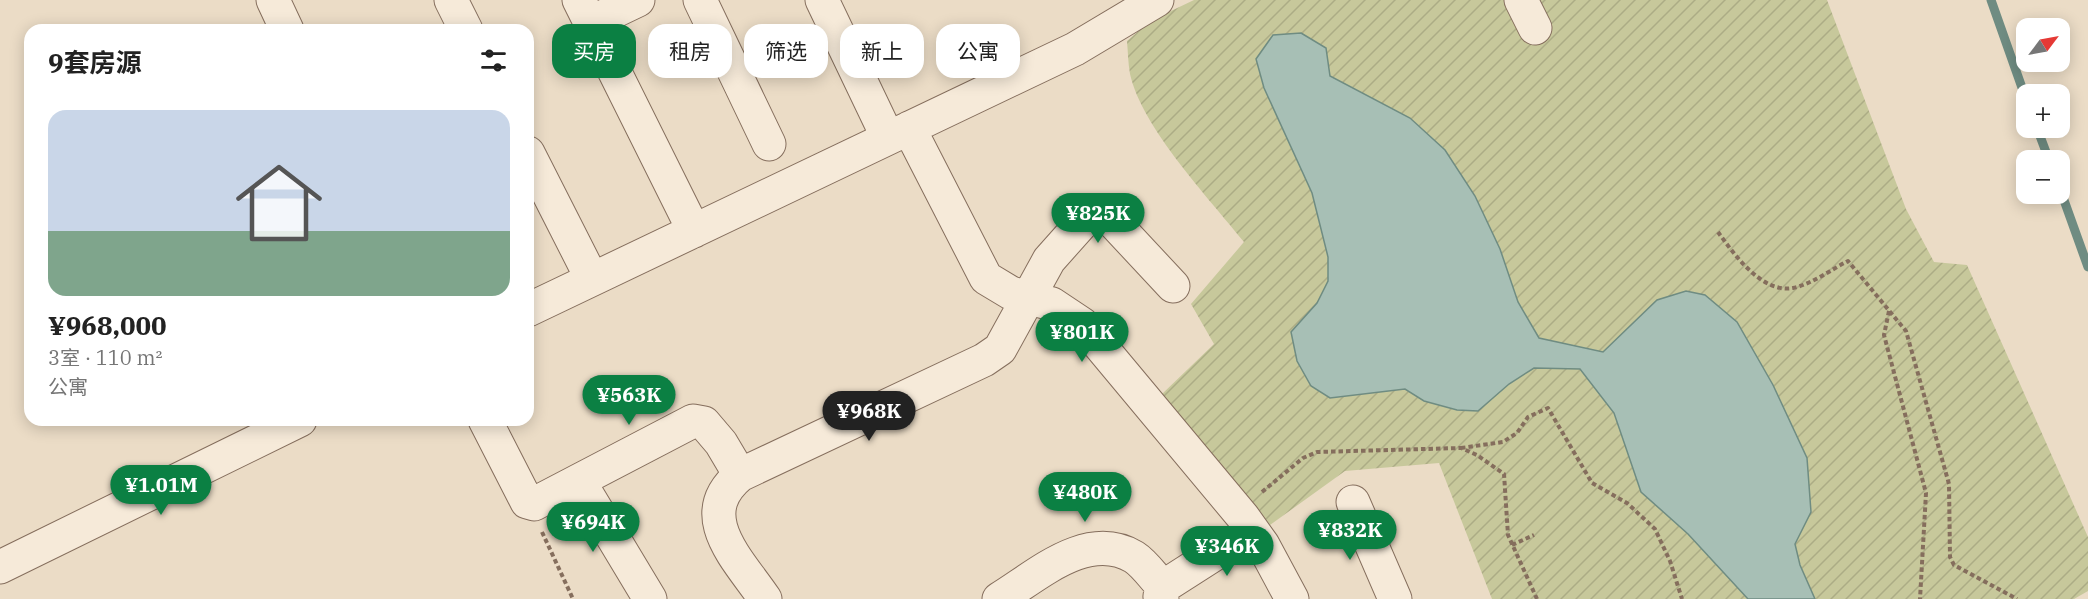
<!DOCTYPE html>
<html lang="zh">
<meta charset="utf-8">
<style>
:root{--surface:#fff;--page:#f2f2f2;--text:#222;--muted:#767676;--line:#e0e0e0;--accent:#0b8043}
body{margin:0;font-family:"IBM Plex Serif","Noto Sans SC",serif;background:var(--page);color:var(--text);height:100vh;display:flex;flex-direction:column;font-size:22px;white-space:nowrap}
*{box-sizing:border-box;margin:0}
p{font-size:20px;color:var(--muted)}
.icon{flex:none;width:33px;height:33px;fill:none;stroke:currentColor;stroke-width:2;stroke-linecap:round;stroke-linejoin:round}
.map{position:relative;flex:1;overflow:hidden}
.panel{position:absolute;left:24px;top:24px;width:510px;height:402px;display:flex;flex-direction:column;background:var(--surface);border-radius:18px;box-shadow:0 3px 15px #0003}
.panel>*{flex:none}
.banner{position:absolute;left:552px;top:24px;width:570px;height:54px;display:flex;gap:12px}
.needle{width:39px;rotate:58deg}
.fabs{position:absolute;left:2016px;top:18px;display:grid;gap:12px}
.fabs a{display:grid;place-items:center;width:54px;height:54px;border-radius:12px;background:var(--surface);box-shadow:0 3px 15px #0003;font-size:30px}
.price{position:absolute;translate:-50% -51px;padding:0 14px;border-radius:21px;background:var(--accent);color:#fff;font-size:20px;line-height:39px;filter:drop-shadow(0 2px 3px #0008)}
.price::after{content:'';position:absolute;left:50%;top:36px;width:18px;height:14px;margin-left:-9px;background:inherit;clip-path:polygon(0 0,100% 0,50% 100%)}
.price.active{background:#222;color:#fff}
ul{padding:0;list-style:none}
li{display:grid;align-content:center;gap:12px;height:318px;padding:0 24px}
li+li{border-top:2px solid var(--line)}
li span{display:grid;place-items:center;height:186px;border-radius:18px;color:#555}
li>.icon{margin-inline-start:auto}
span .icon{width:108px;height:108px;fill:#fffc;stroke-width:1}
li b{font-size:26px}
h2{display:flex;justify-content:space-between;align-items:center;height:72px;padding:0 24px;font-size:26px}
.tag{padding:0 21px;border-radius:18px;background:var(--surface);box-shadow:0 3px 15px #0003;font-size:21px;line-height:54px}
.tag.active{background:var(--accent);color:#fff}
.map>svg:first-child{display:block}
.garden{fill:url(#garden-furrows)}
.water{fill:#a7bfb5;stroke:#6f8c82;stroke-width:1.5}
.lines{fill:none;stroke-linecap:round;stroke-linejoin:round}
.stream{stroke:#6f8c82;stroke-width:9}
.minor-casing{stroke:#856e5d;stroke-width:35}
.path{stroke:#856e5d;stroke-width:4;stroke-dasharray:4.5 3;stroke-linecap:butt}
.minor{stroke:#f6ead9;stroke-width:33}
</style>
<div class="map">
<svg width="2088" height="599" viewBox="0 0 2088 599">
<defs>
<pattern id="garden-furrows" width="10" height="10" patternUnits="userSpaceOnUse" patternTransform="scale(1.5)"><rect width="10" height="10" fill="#c7c89b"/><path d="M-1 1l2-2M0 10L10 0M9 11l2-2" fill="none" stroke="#acac85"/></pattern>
</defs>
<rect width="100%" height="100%" fill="#ebdcc6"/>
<!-- garden -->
<path class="garden" d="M1194 0H1827L1906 209 1934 262 1967 265 2088 537V591L2074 599H1492L1439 463 1345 471 1270 525 1162 394 1214 344 1191 304 1244 242C1209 198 1142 128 1130 74 1128 63 1128 52 1127 41L1150 21Z"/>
<!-- water -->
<path class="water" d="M1301 33 1326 48 1330 76 1410 118 1445 150 1475 196 1500 249 1518 302 1539 338 1603 352 1657 300 1686 291 1705 295 1737 322 1773 385 1807 458 1811 512 1795 544 1800 565 1815 599H1748L1688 534 1641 492 1614 413 1580 369 1534 368 1509 384 1478 411 1457 410 1424 401 1405 389 1330 398 1311 386 1297 361 1291 332 1317 303 1328 281V257L1312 193 1264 88 1256 59 1273 35Z"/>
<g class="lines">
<!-- stream -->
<path class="stream" d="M1991 0 2026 99
M2037 128 2049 160
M2060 189 2088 267"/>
<defs>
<path id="minor" d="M273 0 287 30
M451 0 466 30
M579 0 694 231
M700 0 769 144
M822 0 888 138
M1521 0 1535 28
M590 23 638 0
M909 128 986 278 1011 293 1052 304 1082 324 1243 517 1263 545 1292 599
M528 153 592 279
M528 310 1075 49 1157 0
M485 420 527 502 534 504 693 421 704 423 721 443 740 475
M579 481 650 599
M1353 502 1395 599
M0 567 300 420
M765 599C739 560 691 516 740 475L984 360 1000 349 1049 260 1090 214 1103 211 1173 286
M999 599C1037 576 1087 529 1134 557 1145 564 1154 578 1163 587
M1162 599 1160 596 1163 587 1252 530"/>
</defs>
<!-- minor casing -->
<use href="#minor" class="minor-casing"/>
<!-- path -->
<path class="path" d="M1718 232C1733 253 1762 294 1793 288 1812 284 1832 269 1848 261L1906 331 1949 484 1950 557 1954 565 2017 599
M1889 311 1884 335 1926 493 1920 599
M1461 448 1503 442 1517 433 1528 417 1548 408 1592 483 1627 503 1655 529 1670 561 1682 599
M1262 492 1303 458 1317 452 1461 448 1477 455 1504 474 1508 535 1537 599
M542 532 573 599
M1512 545 1534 535"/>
<!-- minor -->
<use href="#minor" class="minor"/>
</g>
</svg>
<div class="fabs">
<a><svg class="needle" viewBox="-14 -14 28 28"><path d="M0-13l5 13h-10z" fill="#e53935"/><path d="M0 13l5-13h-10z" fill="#767676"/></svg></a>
<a>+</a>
<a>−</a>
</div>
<b class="price" style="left:1098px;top:244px">¥825K</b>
<b class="price" style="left:1082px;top:363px">¥801K</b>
<b class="price" style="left:629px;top:426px">¥563K</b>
<b class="price active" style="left:869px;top:442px">¥968K</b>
<b class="price" style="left:161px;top:516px">¥1.01M</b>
<b class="price" style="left:1085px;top:523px">¥480K</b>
<b class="price" style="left:593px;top:553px">¥694K</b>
<b class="price" style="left:1350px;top:561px">¥832K</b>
<b class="price" style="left:1227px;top:577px">¥346K</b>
<div class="banner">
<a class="tag active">买房</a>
<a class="tag">租房</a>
<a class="tag">筛选</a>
<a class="tag">新上</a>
<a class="tag">公寓</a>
</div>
<section class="panel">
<h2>9套房源<svg class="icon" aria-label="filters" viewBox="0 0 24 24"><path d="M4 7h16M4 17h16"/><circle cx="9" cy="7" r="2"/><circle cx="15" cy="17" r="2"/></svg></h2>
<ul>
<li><span style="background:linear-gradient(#c9d6e8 65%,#7fa58c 0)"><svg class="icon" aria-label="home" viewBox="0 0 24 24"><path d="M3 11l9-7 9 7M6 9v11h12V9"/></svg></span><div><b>¥968,000</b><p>3室 · 110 m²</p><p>公寓</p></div></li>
</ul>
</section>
</div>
